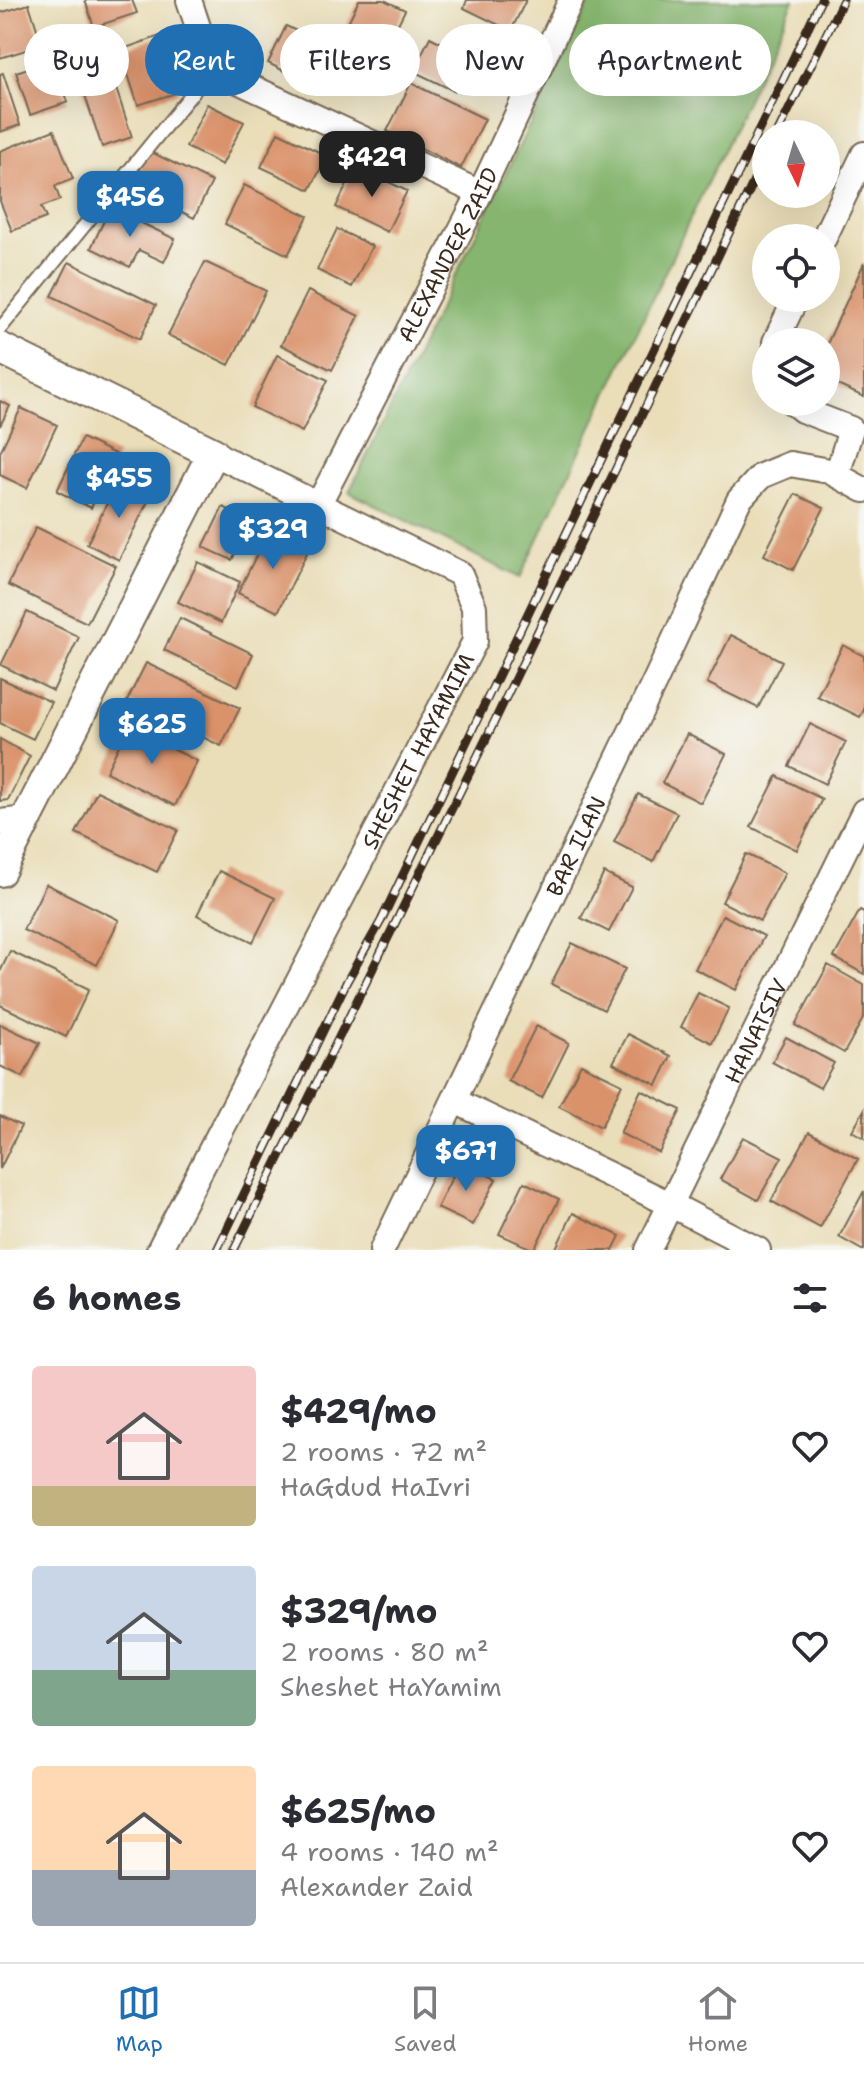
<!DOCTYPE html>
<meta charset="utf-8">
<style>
:root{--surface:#fff;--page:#f7f7f7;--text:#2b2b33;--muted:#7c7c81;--line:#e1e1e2;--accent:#1f6fb2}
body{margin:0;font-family:"Shantell Sans",sans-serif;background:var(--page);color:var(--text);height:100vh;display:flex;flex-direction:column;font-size:30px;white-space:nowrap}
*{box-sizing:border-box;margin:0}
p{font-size:26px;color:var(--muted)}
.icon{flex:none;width:44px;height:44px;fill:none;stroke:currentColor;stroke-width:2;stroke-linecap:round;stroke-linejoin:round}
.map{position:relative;height:1250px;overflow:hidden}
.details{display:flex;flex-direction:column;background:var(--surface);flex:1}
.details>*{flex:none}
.hud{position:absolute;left:24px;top:24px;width:816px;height:72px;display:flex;gap:16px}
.needle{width:52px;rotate:175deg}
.tools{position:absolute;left:752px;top:120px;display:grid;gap:16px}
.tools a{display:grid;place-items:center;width:88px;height:88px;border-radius:50%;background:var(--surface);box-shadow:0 8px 32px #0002;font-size:40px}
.price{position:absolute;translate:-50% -68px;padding:0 18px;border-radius:16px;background:var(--accent);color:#fff;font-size:26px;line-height:52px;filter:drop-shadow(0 2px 4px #0008)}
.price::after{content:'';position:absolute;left:50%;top:48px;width:24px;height:18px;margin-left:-12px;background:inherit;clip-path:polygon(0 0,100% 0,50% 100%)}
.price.active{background:#222;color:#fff}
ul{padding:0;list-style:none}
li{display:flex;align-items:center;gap:24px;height:200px;padding:0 32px}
li span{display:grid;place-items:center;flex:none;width:224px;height:160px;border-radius:8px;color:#555}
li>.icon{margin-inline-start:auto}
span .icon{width:96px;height:96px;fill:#fffc;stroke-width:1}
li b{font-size:34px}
h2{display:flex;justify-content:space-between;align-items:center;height:96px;padding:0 32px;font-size:34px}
.pill{padding:0 28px;border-radius:36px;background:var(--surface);box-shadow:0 8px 32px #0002;font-size:28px;line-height:72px}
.pill.active{background:var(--accent);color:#fff}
.menu{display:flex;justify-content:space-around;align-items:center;height:112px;border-top:2px solid var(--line);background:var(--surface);font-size:22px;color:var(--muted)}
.menu a{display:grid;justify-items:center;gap:4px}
.menu .active{color:var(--accent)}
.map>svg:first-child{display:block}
.forest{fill:#85b56e;stroke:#607046;stroke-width:2}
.building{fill:#da926b}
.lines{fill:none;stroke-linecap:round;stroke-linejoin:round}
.service-casing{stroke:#786954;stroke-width:16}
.minor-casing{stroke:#786954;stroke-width:28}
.tertiary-casing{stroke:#786954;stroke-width:34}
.service{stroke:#fff;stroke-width:12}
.minor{stroke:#fff;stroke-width:24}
.tertiary{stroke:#fff;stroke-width:30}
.rail-casing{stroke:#3b2a1e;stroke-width:9}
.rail{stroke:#f6f6f2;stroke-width:6;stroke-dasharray:18;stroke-linecap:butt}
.labels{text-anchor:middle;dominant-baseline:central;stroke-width:6;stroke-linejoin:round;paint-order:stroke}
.street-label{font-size:22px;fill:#3b2a1e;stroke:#f6f6f2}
</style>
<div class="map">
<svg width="864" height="1250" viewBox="0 0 864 1250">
<rect width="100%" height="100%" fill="#f6f6f2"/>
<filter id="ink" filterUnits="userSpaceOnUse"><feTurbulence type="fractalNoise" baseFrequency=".0125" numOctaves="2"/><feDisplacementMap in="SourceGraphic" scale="16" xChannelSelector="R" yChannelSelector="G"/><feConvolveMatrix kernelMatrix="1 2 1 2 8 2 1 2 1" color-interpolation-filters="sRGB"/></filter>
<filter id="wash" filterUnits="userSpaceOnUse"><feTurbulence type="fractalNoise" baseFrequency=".006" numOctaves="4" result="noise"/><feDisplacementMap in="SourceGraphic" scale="32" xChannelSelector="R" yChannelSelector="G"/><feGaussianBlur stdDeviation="1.8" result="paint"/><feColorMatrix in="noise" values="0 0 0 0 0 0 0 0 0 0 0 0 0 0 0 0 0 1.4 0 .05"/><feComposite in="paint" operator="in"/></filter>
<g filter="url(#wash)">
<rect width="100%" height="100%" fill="#eadeb9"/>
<!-- forest -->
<path class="forest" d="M591 0H794L520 578 349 492Z"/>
<g id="blocks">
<!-- building -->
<path class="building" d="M85 0H132L137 13 94 27Z
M359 0H384L405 10 362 97 321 77Z
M467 0H526L511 31 464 8Z
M29 4 42 45 0 58V13Z
M286 26 319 42 300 79 268 63Z
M160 36 179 92 138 105 120 50Z
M430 37 471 58 454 91 413 71Z
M106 58 132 137 102 147 76 68Z
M54 60 68 102 30 115 16 72Z
M3 73 20 125 0 132V74Z
M411 83 485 119 461 168 387 131Z
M207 104 244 122 222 165 186 147Z
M54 130 73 179 55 186 60 200 41 207 46 218 12 231 0 201V151Z
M278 132 327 156 310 190 261 167Z
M149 151 212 182 194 218 131 187Z
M356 166 407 191 387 232 336 207Z
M244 185 308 216 288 255 225 224Z
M110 208 175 239 164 262 139 250 130 267 91 248Z
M337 229 372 246 352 287 317 270Z
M69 262 156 305 140 339 52 296Z
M205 262 266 291 229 365 168 335Z
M864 263V397L826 380V346Z
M308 291 359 316 332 370 281 345Z
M277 355 328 380 302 432 252 407Z
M0 401 10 406 0 426Z
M21 408 57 425 27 488 0 475V452Z
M82 438 117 455 91 508 57 491Z
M119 479 151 495 119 560 87 544Z
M795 494 824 508 793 570 764 555Z
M223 507 251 520 232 560 203 547Z
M36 527 116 566 87 623 8 585Z
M269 529 309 549 278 612 238 593Z
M198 562 240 582 221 623 178 602Z
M27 612 79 637 53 691 1 665Z
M180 618 253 654 238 686 164 650Z
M731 635 782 661 758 708 707 683Z
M843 645 864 656V710L860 717 817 696Z
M146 663 240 708 221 746 127 701Z
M0 678 51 702 33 739 0 723Z
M810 724 846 742 825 784 789 766Z
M128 727 197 761 175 806 106 772Z
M687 734 726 754 701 803 662 783Z
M0 739 30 756 8 800 0 801Z
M777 776 822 799 797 850 751 827Z
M97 791 178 830 157 872 76 833Z
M638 794 677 813 653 862 614 842Z
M746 854 785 873 760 921 722 902Z
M219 871 275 898 253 942 197 915Z
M604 873 632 887 609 932 581 918Z
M46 884 119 920 97 965 23 930Z
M860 910 864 912V974L834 957Z
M723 915 764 936 736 990 695 969Z
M572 943 625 969 604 1010 551 984Z
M10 951 89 989 66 1037 0 1005V972Z
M828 965 864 985V1017L844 1053 795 1025Z
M698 993 729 1008 712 1043 681 1027Z
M0 1024 40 1043 23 1077 0 1066Z
M536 1026 569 1043 542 1098 508 1081Z
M628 1034 671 1056 657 1085 613 1063Z
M786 1037 834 1063 820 1088 772 1062Z
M581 1064 622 1084 601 1127 559 1106Z
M641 1090 681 1110 659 1153 620 1133Z
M864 1110V1138L852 1131Z
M0 1116 21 1126 0 1169Z
M809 1132 858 1159 820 1228 771 1201Z
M743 1137 782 1157 758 1200 720 1179Z
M460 1161 496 1179 473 1225 437 1208Z
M524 1182 559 1199 534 1250 499 1234Z
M864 1191V1250H862L839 1237Z
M573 1213 620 1236 613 1250H555Z"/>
</g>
</g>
<g filter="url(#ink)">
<use href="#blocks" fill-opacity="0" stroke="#786954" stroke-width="2"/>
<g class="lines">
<defs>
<path id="service" d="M0 329 212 69"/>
<g id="minor">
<path d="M189 0 212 69 480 193"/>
<path d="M824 238 864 154"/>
<path d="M775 342 796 298"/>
<path d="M792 402 802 410 851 429 837 475"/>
<path id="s1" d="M318 505 480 193 571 0"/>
<path d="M0 822 27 819"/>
<path d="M455 1101 670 1204 758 1250"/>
<path id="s2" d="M159 1250 475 641 474 607 460 574 213 453"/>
<path id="s3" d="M382 1250 656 679 739 500 761 476 790 464 829 471 864 490"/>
<path id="s4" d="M648 1250 864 811"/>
</g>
<path id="tertiary" d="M0 348 213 453 0 871"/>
</defs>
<!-- service casing -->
<use href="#service" class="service-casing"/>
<!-- minor casing -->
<use href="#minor" class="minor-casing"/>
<!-- tertiary casing -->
<use href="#tertiary" class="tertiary-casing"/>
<!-- service -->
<use href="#service" class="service"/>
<!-- minor -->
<use href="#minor" class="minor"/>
<!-- tertiary -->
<use href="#tertiary" class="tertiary"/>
<defs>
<path id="rail" d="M777 134 843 0
M217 1250 347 981 381 921 821 0
M234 1250 486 739 766 156"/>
</defs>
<!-- rail casing -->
<use href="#rail" class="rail-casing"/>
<!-- rail -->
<use href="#rail" class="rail"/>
</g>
</g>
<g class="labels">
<!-- street labels -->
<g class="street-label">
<text stroke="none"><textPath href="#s1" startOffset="282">ALEXANDER ZAID</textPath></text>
<text stroke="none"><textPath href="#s2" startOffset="562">SHESHET HAYAMIM</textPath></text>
<text stroke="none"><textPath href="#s3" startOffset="448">BAR ILAN</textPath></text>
<text stroke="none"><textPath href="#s4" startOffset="244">HANATSIV</textPath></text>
</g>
</g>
</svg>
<div class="tools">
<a><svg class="needle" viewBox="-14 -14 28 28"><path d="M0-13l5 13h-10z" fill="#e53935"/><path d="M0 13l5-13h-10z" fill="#7c7c81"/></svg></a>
<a><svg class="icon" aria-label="locate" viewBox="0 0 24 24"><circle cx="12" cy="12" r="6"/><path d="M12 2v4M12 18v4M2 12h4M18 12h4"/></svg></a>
<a><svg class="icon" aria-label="layers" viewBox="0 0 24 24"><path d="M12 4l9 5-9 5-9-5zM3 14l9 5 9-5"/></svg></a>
</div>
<b class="price active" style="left:372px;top:199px">$429</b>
<b class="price" style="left:130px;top:239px">$456</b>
<b class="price" style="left:119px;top:520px">$455</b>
<b class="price" style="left:273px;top:571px">$329</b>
<b class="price" style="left:152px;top:766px">$625</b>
<b class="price" style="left:466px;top:1193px">$671</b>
<div class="hud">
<a class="pill">Buy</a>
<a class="pill active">Rent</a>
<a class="pill">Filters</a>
<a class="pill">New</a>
<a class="pill">Apartment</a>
</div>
</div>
<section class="details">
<h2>6 homes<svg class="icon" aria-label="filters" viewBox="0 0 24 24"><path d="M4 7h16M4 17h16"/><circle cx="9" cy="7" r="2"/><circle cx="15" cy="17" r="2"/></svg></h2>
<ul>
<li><span style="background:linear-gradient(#f6c9c9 75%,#c2b280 0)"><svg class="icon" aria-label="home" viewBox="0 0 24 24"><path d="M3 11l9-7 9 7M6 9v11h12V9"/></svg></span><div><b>$429/mo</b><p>2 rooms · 72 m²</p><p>HaGdud HaIvri</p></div><svg class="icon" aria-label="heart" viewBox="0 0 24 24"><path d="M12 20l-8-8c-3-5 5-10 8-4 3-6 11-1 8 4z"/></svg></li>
<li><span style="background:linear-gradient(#c9d6e8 65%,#7fa58c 0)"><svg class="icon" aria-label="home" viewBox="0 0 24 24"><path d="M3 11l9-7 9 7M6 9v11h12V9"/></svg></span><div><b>$329/mo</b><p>2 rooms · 80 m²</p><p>Sheshet HaYamim</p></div><svg class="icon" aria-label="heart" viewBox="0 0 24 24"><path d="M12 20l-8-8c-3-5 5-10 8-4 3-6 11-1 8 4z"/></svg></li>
<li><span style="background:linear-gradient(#ffd9b3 65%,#9aa5b1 0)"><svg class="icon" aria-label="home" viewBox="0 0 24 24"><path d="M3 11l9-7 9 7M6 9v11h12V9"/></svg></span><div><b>$625/mo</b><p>4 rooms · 140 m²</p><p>Alexander Zaid</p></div><svg class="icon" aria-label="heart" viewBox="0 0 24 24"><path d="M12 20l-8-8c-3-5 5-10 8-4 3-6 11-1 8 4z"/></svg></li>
</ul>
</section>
<nav class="menu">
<a class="active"><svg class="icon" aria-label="map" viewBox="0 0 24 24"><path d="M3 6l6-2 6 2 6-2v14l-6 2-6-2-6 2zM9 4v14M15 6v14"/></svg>Map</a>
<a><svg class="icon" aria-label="saved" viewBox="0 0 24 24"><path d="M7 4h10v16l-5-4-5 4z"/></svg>Saved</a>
<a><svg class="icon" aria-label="home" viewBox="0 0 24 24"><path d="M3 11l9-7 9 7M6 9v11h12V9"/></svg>Home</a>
</nav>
